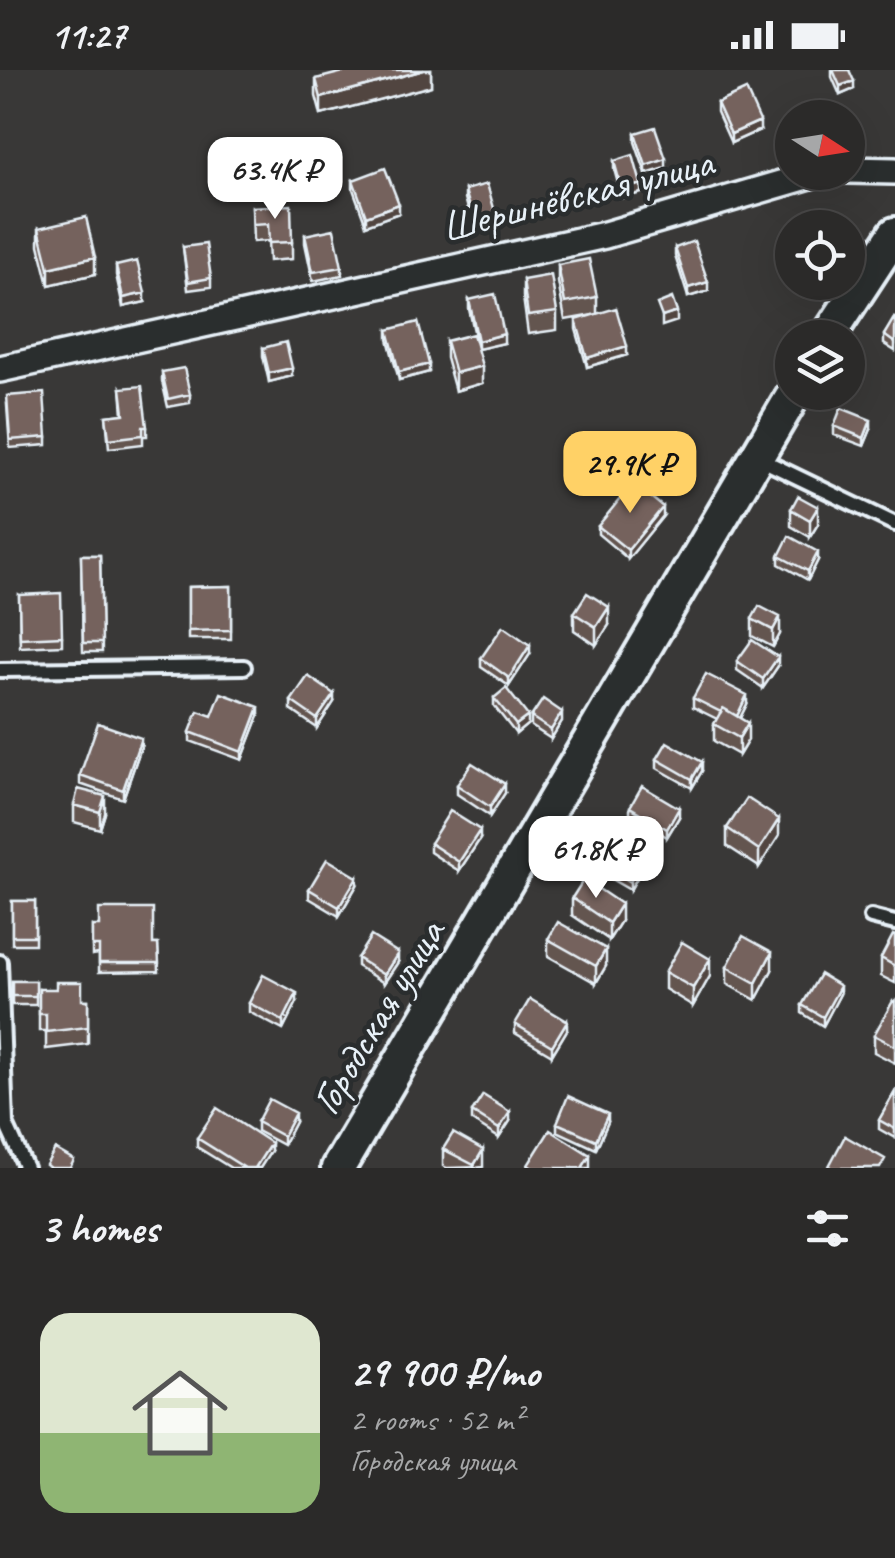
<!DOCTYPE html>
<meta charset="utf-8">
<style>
:root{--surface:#2b2a29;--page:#373635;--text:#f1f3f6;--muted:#a6a7a8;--line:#474646;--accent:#ffd166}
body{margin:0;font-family:Caveat,sans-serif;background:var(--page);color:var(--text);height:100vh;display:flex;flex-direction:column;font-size:38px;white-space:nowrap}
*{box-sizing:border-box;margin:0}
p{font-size:32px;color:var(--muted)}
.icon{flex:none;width:55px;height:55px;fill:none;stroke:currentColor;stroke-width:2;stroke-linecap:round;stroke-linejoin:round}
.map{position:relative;height:1098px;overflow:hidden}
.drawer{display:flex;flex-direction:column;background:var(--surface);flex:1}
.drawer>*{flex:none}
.needle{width:65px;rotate:102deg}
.tools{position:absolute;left:775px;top:30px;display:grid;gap:20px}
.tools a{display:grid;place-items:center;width:90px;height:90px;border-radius:50%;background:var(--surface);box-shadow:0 10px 40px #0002,0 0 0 2px var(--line);font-size:50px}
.price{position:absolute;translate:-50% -85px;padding:0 22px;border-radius:20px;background:#fff;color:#222;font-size:32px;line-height:65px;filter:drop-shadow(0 2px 5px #0008)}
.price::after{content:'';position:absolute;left:50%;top:60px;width:30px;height:22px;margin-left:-15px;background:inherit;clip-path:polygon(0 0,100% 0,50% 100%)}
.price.selected{background:var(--accent);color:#111}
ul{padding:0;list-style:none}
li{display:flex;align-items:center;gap:30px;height:250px;padding:0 40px}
li span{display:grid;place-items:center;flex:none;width:280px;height:200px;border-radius:30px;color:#555}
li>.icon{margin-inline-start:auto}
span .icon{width:120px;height:120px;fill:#fffc;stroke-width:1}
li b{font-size:42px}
h2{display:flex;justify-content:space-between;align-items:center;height:120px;padding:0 40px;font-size:42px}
.status{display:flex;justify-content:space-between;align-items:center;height:70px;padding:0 50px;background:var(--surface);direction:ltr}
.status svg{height:28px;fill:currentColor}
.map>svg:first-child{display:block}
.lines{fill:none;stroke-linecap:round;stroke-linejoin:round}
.service-casing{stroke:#e8f1f8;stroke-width:20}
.minor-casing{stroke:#e8f1f8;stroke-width:32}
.tertiary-casing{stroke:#e8f1f8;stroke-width:40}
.service{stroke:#2a2d2e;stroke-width:12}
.minor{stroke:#2a2d2e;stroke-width:25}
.tertiary{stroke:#2a2d2e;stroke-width:32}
.wall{fill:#645450;stroke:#e8f1f8;stroke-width:2.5}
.shaded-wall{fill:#514541;stroke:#e8f1f8;stroke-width:2.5}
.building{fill:#74625d;stroke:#e8f1f8;stroke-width:2.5}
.labels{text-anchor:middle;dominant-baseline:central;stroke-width:9;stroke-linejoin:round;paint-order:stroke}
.street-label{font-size:42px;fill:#e8f1f8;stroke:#2a2d2e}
</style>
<div class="status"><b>11:27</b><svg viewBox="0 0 49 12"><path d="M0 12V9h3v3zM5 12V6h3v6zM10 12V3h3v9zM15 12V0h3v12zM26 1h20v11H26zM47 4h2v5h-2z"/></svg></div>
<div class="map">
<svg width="895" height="1098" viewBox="0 0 895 1098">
<rect width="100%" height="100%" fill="#393837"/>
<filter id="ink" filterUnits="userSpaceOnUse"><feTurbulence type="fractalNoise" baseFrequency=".01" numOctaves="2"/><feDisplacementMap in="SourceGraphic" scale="20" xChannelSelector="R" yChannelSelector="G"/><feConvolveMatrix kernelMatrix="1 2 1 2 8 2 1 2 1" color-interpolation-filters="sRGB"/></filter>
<g filter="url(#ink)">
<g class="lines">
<defs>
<path id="service" d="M758 388 895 454
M0 600 244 597
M871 847 895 853
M0 892 6 1054 26 1098"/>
<path id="minor" d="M848 100 895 101
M0 299 605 165 821 102"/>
<path id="tertiary" d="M827 268 895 164
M338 1098 795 322"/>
</defs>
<!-- service casing -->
<use href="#service" class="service-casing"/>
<!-- minor casing -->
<use href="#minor" class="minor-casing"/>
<!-- tertiary casing -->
<use href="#tertiary" class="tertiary-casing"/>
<!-- service -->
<use href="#service" class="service"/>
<!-- minor -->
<use href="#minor" class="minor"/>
<!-- tertiary -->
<use href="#tertiary" class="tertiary"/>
</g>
<!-- wall -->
<path class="wall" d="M431 0V16L321 45 316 26V9Z
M832 0H849L854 19 840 25 832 7Z
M717 33 760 60 731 73 717 42Z
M635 63 666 98 646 104 635 72Z
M614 91 641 123 622 128 614 99Z
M353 110 399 143 366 155 353 119Z
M465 120 495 150 473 157 465 128Z
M252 137 292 172V189L269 191 268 171 253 172Z
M39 158 95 204 49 215 39 175Z
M305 165 342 197V205L313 211 305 173Z
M183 177 211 208V217L188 220Z
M675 178 708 221 688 227 675 186Z
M558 195 597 227V244L627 285 587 297 576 259V250L593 245 565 250 558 212Z
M116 196 145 232 123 237 116 205Z
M523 210 557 242V260L528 264 523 227Z
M469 230 504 273 478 279 469 239Z
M895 249V281L884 274V265Z
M388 260 429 302 399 310 388 269Z
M446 271 482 313 455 321 446 288Z
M263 278 292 306 269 312 263 286Z
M162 302 190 324V333L168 337 162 311Z
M121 318 147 357V366H143V374L109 378 106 346 123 344Z
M7 335 47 367V375L10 378Z
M834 356 871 359 864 376 834 365Z
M791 439 818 454 810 467 791 456Z
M663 446 628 489 598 464V456Z
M81 485H100L102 582H83Z
M779 486 818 490 808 510 779 494Z
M231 516V569H188V517Z
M19 525 62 566V575L20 577Z
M574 543 609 555 596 575 574 560Z
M752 549 780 564 773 577 752 566Z
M530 584 509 616 481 597V588Z
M737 591 778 596 763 618 737 600Z
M494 628 528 654 516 664 494 636Z
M693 628 747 634 740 648 748 670 739 685 714 671V654L717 649 693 637Z
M291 631 334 632 317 658 291 640Z
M212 646H259L242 690 190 671V662Z
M531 647 562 651 551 669 531 656Z
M141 677 123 729 80 714V705Z
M657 689 702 701 692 718 657 698Z
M457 715 505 723 490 746 457 724Z
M74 735 105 743 100 759 74 752Z
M630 737 679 747 667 767 630 745Z
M727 758 779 766 759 797 727 776Z
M480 769 459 801 430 782V773Z
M599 794 641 801 630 820 599 802Z
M357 815 339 846 309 828V819Z
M572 828 621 851 609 870 572 845Z
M12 831H35V874H12Z
M92 856 153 874H158L159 901 99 902V884L92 885Z
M895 866V913L881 906V888Z
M548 869 606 896 596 913 548 886Z
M357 888 398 892 384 913 357 896Z
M727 897 772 900 756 930 727 914Z
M665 902 710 906 693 936 665 919Z
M12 911H36V935H12Z
M39 919 82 930H88V974L46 979V961H39Z
M840 924 823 956 802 943V935Z
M297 932 283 960 249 942V933Z
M895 932V993L874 982V965Z
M515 954 567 960 552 985 515 963Z
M895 1022V1068L879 1059V1050Z
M472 1042 510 1051 499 1068 472 1051Z
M257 1052H295L283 1075 257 1061Z
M608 1052 596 1079 557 1061V1053Z
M197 1068 271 1081 260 1098H231L197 1077Z
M443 1079 483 1097 447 1098 443 1096Z"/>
<!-- shaded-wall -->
<path class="shaded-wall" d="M424 0H431V16L321 45V28Z
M854 11V19L840 25V16Z
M760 51V60L731 73V64Z
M666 89V98L646 104V96Z
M641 114V123L622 128V120Z
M399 134V143L366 155V146Z
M495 142V150L473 157V148Z
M95 187V204L49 215V198Z
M708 212V221L688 227V218Z
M145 223V232L123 237V228Z
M677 242V251L662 256V247Z
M504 264V273L478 279V271Z
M627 276V285L587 297V288Z
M429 294V302L399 310V302Z
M482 296V313L455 321V303Z
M292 298V306L269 312V303Z
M871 350V359L864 376V368Z
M663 437V446L628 489V480Z
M818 437V454L810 467V450Z
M818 482V490L808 510V501Z
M609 537V555L596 575V557Z
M780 547V564L773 577V560Z
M530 575V584L509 616V608Z
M778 587V596L763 618V609Z
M334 624V632L317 658V649Z
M747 625V634L735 658V650Z
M259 637V646L242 690V682Z
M562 642V651L551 669V660Z
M528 646V654L516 664V655Z
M748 653V670L739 685V668Z
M141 668V677L123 729V720Z
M702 692V701L692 718V709Z
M505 714V723L490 746V737Z
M105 726V743L100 759V742Z
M679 738V747L667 767V759Z
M779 749V766L759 797V780Z
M480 760V769L459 801V792Z
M641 792V801L630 820V812Z
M357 807V815L339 846V837Z
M621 834V851L609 870V853Z
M606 879V896L596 913V896Z
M772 882V900L756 930V913Z
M398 883V892L384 913V905Z
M710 889V906L693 936V918Z
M840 916V924L823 956V947Z
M297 923V932L283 960V951Z
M567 951V960L552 985V976Z
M510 1042V1051L499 1068V1059Z
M295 1043V1052L283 1075V1066Z
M608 1044V1052L596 1079V1070Z
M271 1073V1081L260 1098H255Z
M483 1080V1097L474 1098V1095Z
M590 1085V1098H582Z"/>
<!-- building -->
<path class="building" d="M351 0H424L321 28 316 9Z
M833 0H849L854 11 840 16Z
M746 20 760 51 731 64 717 33Z
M655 57 666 89 646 96 635 63Z
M633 85 641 114 622 120 614 91Z
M385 98 399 134 366 146 353 110Z
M487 114 495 142 473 148 465 120Z
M291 135 292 172 269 173 268 154 253 155 252 137Z
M86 147 95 187 49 198 39 158Z
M334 159 342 197 313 202 305 165Z
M694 171 708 212 688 218 675 178Z
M206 174 211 208 188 212 183 177Z
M589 189 597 227 565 233 558 195Z
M137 191 145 223 123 228 116 196Z
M551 205 557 242 528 246 523 210Z
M495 224 504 264 478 271 469 230Z
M672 228 677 242 662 247 657 234Z
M616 238 627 276 587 288 576 250Z
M894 248 895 249V273L884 265Z
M418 252 429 294 399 302 388 260Z
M473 264 482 296 455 303 446 271Z
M286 272 292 298 269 303 263 278Z
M184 298 190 324 168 329 162 302Z
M142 316 147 357H143V365L109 369 106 346 124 344 121 318Z
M44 323 47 367 10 370 7 326Z
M841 338 871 350 864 368 834 356Z
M633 413 663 437 628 480 598 456Z
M798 426 818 437 810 450 791 439Z
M789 466 818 482 808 501 779 486Z
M81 485H100L102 573H83Z
M231 516V560L188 561V517Z
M61 523 62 566 20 568 19 525Z
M587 523 609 537 596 557 574 543Z
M759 536 780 547 773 560 752 549Z
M503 556 530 575 509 608 481 588Z
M752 570 778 587 763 609 737 591Z
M706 604 747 625 737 646 723 638 721 642 693 628Z
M308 606 334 624 317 649 291 631Z
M506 618 528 646 516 655 494 628Z
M221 623 259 637 242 682 190 662 198 641 212 646Z
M543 629 562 642 551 660 531 647Z
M723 638 748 653 739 668 714 654Z
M98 653 141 668 123 720 80 705Z
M667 672 702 692 692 709 657 689Z
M472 693 505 714 490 737 457 715Z
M642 716 679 738 667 759 630 737Z
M78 719 105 726 100 742 74 735Z
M747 728 779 749 759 780 727 758Z
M450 741 480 760 459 792 430 773Z
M610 774 641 792 630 812 599 794Z
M327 789 357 807 339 837 309 819Z
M584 809 621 834 609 853 572 828Z
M12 831H35V866H12Z
M99 839H153V874H158L159 893H99V876H92V856H99Z
M558 852 606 879 596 896 548 869Z
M893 865 895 866V896L881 888Z
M371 866 398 883 384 905 357 888Z
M743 866 772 882 756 913 727 897Z
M682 872 710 889 693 918 665 902Z
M820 904 840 916 823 947 802 935Z
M263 905 297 923 283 951 249 933Z
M12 911H36V926H12Z
M56 912H82V930H88V957L46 962V944H39V919H56Z
M530 929 567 951 552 976 515 954Z
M893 931 895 932V976L874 965Z
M895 1022V1059L879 1050Z
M483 1025 510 1042 499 1059 472 1042Z
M568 1026 608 1044 596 1070 557 1053Z
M269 1029 295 1043 283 1066 257 1052Z
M217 1038 271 1073 255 1098H245L197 1068Z
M550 1060 590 1085 582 1098H533L528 1095Z
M453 1063 483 1080 474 1095 443 1079Z
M845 1066 885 1089 880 1098H828Z
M55 1079 74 1090 70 1098H50L46 1095Z"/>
</g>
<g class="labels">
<!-- street labels -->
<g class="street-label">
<text transform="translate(577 125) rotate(-14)">Шершнёвская улица</text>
<text transform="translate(378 947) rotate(-59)">Городская улица</text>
</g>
</g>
</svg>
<div class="tools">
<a><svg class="needle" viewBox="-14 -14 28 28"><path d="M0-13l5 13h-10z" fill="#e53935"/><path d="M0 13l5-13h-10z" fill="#a6a7a8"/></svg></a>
<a><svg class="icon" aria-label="locate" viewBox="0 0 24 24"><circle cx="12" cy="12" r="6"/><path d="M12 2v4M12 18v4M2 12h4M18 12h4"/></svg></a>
<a><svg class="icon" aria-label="layers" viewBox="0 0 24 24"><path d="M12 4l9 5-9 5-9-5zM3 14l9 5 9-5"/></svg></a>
</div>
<b class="price" style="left:275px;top:152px">63.4K ₽</b>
<b class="price selected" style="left:630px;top:446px">29.9K ₽</b>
<b class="price" style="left:596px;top:831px">61.8K ₽</b>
</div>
<section class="drawer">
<h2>3 homes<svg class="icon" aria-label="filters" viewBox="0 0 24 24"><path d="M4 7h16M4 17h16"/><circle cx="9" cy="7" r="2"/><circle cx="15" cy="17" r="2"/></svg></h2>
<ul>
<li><span style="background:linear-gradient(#dfe7d0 60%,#8fb573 0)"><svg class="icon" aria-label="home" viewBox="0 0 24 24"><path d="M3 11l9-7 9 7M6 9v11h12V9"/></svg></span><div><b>29 900 ₽/mo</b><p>2 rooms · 52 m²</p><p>Городская улица</p></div></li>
</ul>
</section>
